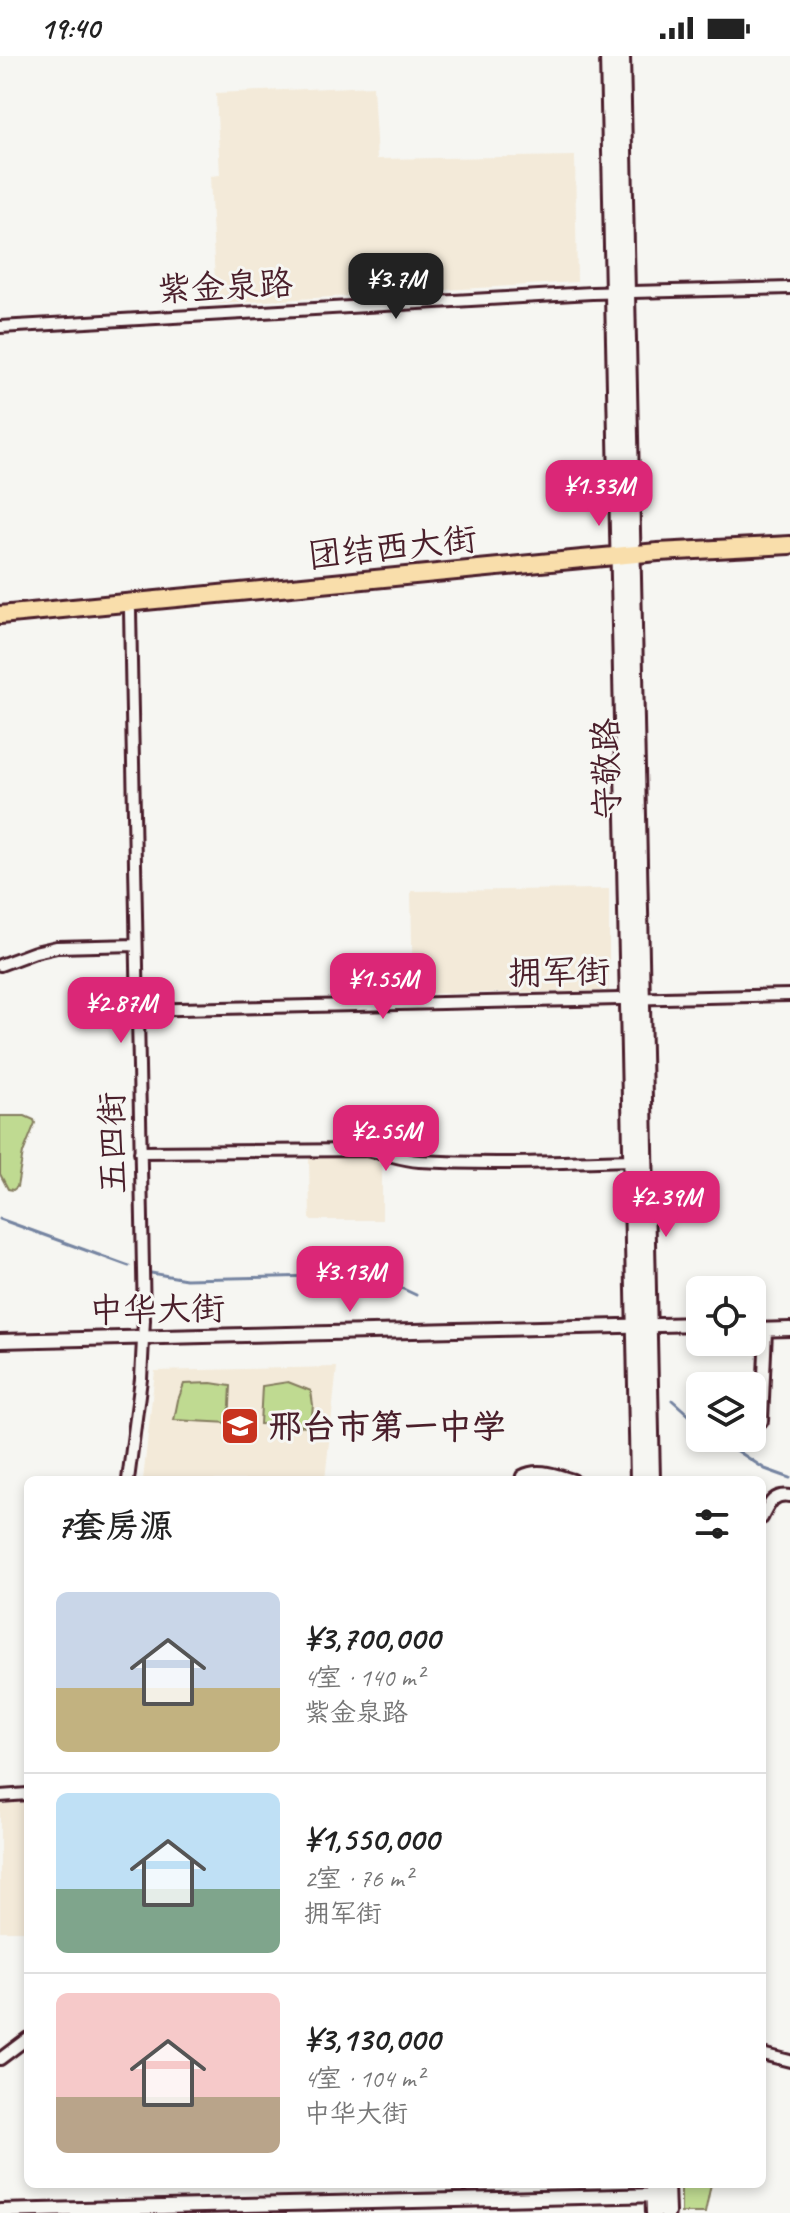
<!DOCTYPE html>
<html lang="zh">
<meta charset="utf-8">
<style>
:root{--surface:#fff;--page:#f6f6f6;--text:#222;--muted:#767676;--line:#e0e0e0;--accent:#db2777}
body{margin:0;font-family:Caveat,"LXGW WenKai TC",sans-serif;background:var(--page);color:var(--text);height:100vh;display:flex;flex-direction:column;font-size:30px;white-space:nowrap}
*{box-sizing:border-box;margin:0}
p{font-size:26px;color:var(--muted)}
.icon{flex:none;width:44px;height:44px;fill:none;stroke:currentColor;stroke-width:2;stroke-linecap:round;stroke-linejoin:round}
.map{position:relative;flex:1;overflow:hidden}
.details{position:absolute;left:24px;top:1420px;width:742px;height:712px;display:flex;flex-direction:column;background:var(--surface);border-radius:12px;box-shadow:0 4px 12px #0003}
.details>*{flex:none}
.buttons{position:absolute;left:686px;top:1220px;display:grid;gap:16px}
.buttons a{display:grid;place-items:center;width:80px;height:80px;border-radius:12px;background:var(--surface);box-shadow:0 4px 12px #0003;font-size:40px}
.price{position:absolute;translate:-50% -68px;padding:0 18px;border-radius:16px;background:var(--accent);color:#fff;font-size:26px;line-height:52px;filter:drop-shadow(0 2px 4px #0008)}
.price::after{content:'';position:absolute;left:50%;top:48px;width:24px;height:18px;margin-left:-12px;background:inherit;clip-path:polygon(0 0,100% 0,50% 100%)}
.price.on{background:#222;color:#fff}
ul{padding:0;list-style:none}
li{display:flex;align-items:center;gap:24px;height:200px;padding:0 32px}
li+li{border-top:2px solid var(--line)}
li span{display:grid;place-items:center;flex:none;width:224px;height:160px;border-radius:12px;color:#555}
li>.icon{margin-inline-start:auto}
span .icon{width:96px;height:96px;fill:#fffc;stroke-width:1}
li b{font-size:34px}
h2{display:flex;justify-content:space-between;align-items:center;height:96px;padding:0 32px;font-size:34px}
.status{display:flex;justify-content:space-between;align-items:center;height:56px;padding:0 40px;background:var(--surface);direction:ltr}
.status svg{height:22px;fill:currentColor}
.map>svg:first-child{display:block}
.built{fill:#f3ead9}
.green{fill:#bfda91;stroke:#847c5e;stroke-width:2}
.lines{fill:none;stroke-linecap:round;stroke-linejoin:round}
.stream{stroke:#7484a1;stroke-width:3}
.minor-casing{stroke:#4a1f2b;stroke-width:16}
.tertiary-casing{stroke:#4a1f2b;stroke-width:18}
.secondary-casing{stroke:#4a1f2b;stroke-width:20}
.primary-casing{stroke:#4a1f2b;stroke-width:22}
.minor{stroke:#f6f6f2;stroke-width:10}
.tertiary{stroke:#f6f6f2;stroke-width:12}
.secondary{stroke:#f6f6f2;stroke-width:14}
.primary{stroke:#f9deab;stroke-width:16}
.labels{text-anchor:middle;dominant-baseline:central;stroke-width:6;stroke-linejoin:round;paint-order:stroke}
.street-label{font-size:34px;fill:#4a1f2b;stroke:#f6f6f2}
.poi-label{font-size:34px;font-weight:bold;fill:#4a1f2b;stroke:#f6f6f2;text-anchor:start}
</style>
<div class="status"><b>19:40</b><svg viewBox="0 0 49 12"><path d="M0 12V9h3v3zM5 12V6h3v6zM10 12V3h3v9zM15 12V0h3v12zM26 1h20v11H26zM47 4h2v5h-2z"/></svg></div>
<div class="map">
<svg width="790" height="2157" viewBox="0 0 790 2157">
<rect width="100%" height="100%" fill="#f6f6f2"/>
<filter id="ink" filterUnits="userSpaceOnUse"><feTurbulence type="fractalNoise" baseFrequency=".0125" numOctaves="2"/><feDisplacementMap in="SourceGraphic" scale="16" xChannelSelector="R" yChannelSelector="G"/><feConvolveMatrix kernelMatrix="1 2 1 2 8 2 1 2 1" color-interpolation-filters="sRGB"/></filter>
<g filter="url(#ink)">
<!-- built -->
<path class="built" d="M373 30 377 103 575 100 577 226 216 248 210 120 220 119 216 37Z
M609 833V935L413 938 411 835Z
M382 1100V1164H310L309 1101Z
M337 1311 325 1424H143L155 1315Z
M28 1746V1875H0V1748Z"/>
<!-- green -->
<path class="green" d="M0 1060H25L34 1064 35 1067 23 1097 17 1131 13 1134 8 1133 0 1118Z
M288 1326 311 1335 313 1349 311 1370 260 1368 262 1330Z
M211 1327 231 1330 229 1367 174 1364 178 1344 184 1328Z
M681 2128H711L705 2157H681Z"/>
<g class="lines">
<!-- stream -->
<path class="stream" d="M0 1163 129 1210
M151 1217 186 1223 358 1219 384 1224 416 1239
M672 1344 700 1369
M718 1382 765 1413 790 1422"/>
<defs>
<path id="minor" d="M0 271 592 237 790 232
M0 909 35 896 57 891 136 889
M137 954 790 939
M140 1096 365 1094C384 1096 400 1104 419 1105 490 1109 561 1106 631 1104
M762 1365 766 1274
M128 1424 141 1323 144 1264 130 555
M521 1424 522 1420C538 1411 556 1419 573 1424
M762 1462C769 1448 773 1437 790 1440
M0 1740 28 1738
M762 1998 790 2005
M0 2003 28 1982"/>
<path id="tertiary" d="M752 1274 790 1273
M0 1285 700 1268
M0 2155 661 2139"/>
<path id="secondary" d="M608 0 638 1424
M622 0 652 1424
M653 2128 654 2157
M666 2128 667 2157"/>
<path id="primary" d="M0 559 582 503 658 496 790 489"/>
</defs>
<!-- minor casing -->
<use href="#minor" class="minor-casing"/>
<!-- tertiary casing -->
<use href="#tertiary" class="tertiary-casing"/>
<!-- secondary casing -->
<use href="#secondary" class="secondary-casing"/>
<!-- primary casing -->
<use href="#primary" class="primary-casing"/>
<!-- minor -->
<use href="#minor" class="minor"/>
<!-- tertiary -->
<use href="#tertiary" class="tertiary"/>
<!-- secondary -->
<use href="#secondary" class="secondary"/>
<!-- primary -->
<use href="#primary" class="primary"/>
</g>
</g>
<!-- icons -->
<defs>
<symbol id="school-square" viewBox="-11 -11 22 22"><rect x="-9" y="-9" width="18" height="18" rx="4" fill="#c8321e" stroke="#f6f6f2"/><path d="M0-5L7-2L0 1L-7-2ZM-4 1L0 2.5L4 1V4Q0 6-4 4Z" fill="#fff"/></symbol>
</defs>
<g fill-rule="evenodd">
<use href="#school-square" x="218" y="1348" width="44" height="44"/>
</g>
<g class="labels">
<!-- street labels -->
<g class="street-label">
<text transform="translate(225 230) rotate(-3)">紫金泉路</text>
<text transform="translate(392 491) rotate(-6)">团结西大街</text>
<text transform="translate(606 713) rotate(-91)">守敬路</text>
<text transform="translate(559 916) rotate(-1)">拥军街</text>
<text transform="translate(112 1087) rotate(-91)">五四街</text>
<text transform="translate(157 1253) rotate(-1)">中华大街</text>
</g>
<!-- poi labels -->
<g class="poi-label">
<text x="268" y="1370">邢台市第一中学</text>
</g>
</g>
</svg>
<div class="buttons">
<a><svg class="icon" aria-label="locate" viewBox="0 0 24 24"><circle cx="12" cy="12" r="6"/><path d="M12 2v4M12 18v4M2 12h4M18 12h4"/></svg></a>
<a><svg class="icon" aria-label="layers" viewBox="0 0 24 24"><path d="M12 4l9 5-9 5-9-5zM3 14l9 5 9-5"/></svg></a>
</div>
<b class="price on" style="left:396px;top:265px">¥3.7M</b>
<b class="price" style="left:599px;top:472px">¥1.33M</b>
<b class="price" style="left:383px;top:965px">¥1.55M</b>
<b class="price" style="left:121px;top:989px">¥2.87M</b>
<b class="price" style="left:386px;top:1117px">¥2.55M</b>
<b class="price" style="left:666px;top:1183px">¥2.39M</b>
<b class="price" style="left:350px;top:1258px">¥3.13M</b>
<section class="details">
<h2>7套房源<svg class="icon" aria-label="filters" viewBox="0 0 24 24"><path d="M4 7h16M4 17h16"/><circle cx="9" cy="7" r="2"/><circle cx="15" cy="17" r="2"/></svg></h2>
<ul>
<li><span style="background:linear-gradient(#c9d6e8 60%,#c2b280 0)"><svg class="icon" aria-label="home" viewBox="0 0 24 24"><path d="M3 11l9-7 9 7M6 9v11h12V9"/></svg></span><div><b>¥3,700,000</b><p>4室 · 140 m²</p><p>紫金泉路</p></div></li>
<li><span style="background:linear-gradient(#bfe0f5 60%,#7fa58c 0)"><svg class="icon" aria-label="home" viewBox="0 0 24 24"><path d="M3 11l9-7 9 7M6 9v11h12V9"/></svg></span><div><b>¥1,550,000</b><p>2室 · 76 m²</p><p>拥军街</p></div></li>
<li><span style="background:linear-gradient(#f6c9c9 65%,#b9a48a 0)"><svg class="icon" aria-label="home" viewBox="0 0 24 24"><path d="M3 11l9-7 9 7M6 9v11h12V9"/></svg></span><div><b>¥3,130,000</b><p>4室 · 104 m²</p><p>中华大街</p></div></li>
</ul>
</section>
</div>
